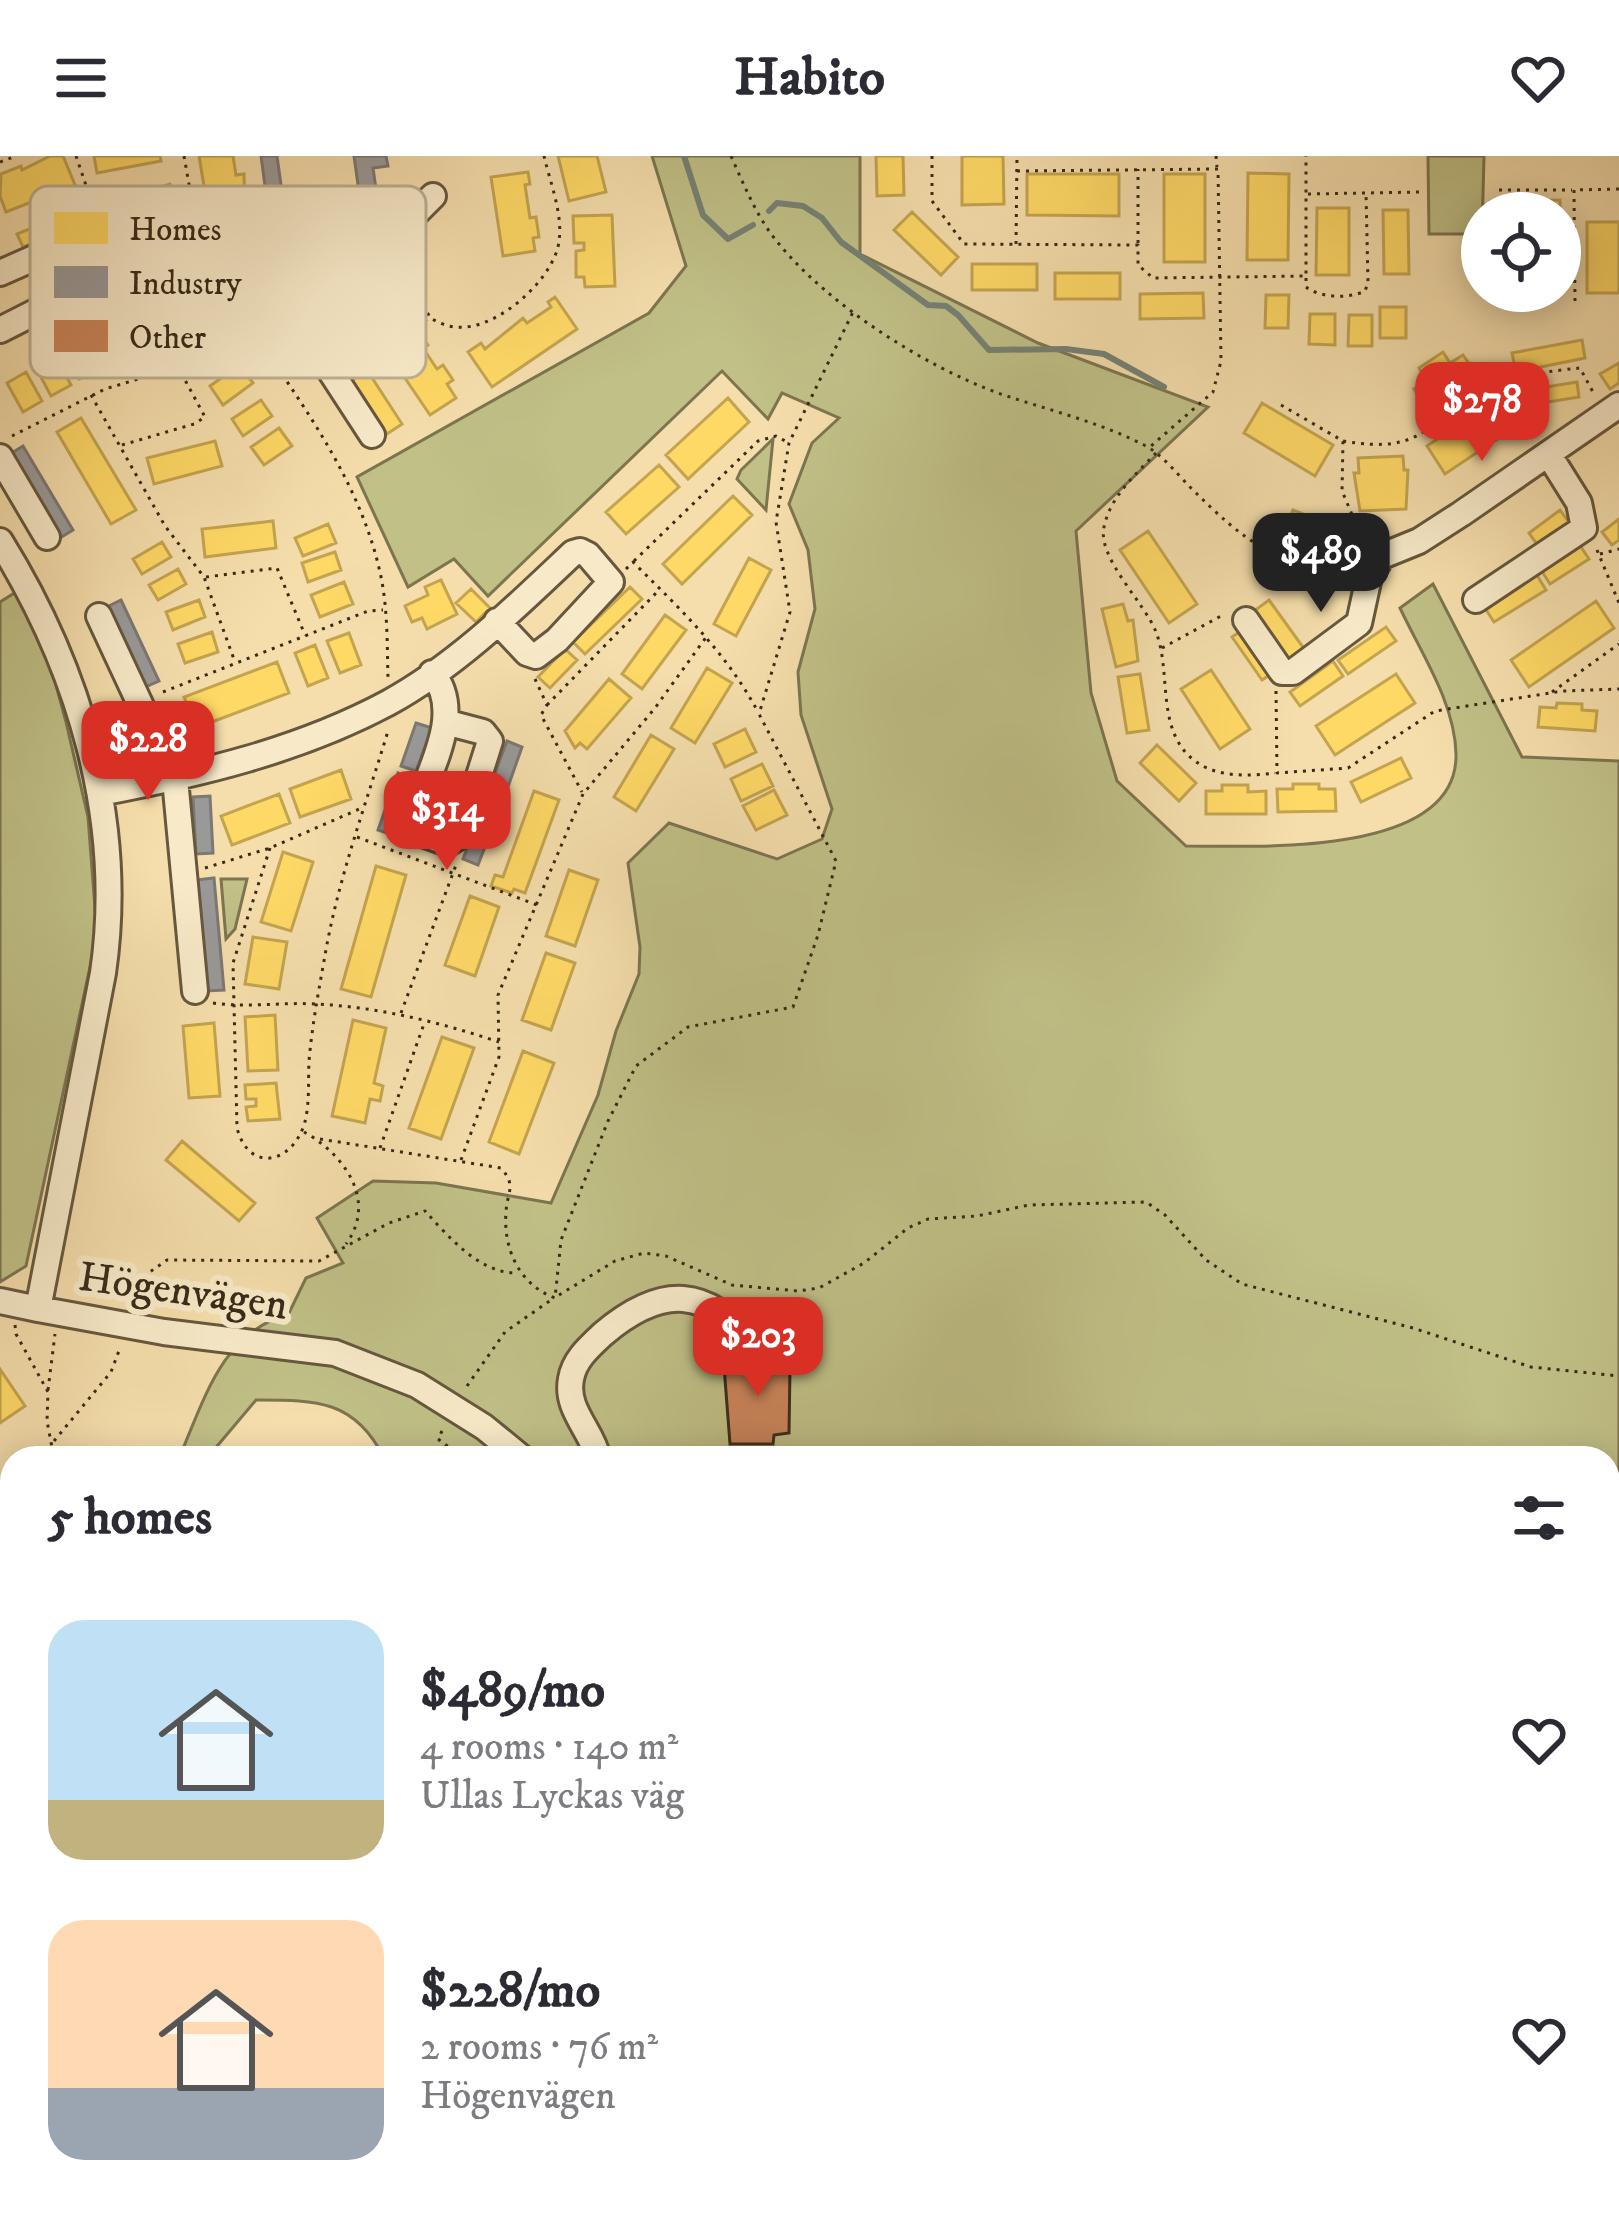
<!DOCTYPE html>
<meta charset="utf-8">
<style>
:root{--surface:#fff;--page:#f7f7f7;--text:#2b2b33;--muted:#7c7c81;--accent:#d93025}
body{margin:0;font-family:"IM FELL DW Pica",serif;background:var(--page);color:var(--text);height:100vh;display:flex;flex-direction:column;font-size:45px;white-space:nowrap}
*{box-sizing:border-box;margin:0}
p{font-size:39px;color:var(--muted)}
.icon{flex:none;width:66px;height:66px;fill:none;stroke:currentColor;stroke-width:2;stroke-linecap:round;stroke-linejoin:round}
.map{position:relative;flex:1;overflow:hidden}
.sheet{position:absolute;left:0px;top:1290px;width:1620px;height:771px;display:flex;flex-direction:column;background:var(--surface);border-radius:36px 36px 0 0;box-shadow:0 6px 30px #0003}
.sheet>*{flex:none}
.tools{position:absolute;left:1461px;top:36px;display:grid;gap:24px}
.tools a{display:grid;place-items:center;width:120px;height:120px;border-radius:50%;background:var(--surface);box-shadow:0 6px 30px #0003;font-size:60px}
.price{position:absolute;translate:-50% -102px;padding:0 27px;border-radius:24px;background:var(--accent);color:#fff;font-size:39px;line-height:78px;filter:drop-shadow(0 3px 6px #0008)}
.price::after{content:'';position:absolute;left:50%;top:72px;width:36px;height:27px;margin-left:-18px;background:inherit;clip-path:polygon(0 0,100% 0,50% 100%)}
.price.active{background:#222;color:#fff}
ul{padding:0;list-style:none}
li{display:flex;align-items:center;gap:36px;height:300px;padding:0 48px}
li span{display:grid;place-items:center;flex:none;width:336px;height:240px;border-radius:36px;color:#555}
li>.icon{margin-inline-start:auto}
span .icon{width:144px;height:144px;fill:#fffc;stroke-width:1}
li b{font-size:51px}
h2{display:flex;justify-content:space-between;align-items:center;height:144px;padding:0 48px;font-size:51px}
header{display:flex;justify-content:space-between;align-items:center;height:156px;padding:0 48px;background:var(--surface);font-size:54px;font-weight:700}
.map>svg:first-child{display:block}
.green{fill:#c0c087;stroke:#7c7550;stroke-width:3}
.homes{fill:#ffd966;stroke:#c3a44f;stroke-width:3}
.industry{fill:#999;stroke:#7c7873;stroke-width:3}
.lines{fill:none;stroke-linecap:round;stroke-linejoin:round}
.stream{stroke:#758175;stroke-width:6}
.building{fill:#cb845a;stroke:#372a19;stroke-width:3}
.minor-casing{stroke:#66573e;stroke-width:30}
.path{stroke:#372a19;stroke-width:3;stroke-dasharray:3 6;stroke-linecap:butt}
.minor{stroke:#f8eac9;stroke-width:24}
.labels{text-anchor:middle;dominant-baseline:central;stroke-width:12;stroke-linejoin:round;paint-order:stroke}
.street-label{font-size:42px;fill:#372a19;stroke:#f8eac9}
.key{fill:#f8eac9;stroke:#beb094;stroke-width:3}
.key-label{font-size:33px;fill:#372a19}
</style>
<header><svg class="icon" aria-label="menu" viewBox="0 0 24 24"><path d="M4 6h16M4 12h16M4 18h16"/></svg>Habito<svg class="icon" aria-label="heart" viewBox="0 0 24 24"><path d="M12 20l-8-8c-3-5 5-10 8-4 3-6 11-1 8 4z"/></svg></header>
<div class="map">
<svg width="1619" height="2059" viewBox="0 0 1619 2059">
<rect width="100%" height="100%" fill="#f5deac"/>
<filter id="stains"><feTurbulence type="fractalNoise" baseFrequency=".00167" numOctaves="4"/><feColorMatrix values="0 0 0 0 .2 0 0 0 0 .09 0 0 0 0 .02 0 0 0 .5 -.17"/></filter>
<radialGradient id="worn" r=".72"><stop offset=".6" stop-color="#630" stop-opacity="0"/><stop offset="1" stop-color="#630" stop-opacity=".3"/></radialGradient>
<!-- green -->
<path class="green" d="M652 0H860V98L1038 187 1208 251 1076 375 1091 537 1117 625 1186 690C1255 690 1458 702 1456 598 1455 547 1421 497 1400 452L1433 428 1522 601 1619 605V1530L1608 1531V1302H384C355 1243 315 1244 256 1244L213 1295 212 1302H179C203 1247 222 1175 288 1159L306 1122 343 1107 317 1062 373 1025 436 1027 551 1047 598 939 616 875 639 818 640 791 628 707 669 667 777 703 822 683 832 653 801 559 798 516 815 453 808 394 789 348 812 287 839 262 782 237 768 263 722 215 488 440 454 403 408 431 357 321 649 157 686 110Z
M1428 0H1484L1482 78H1429Z
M773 283 766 354 737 323 741 314Z
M16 436 49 503 66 566 88 661 97 778 26 1110 0 1126V446Z
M221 723H247L235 773 226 783Z
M699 2049H808L802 2059H695Z"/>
<!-- homes -->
<path class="homes" d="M50 0H63L75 29 6 56 0 40 1 18 21 10 22 14Z
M94 0H160L161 5 97 17Z
M199 0H233L236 19 244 18 245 54 209 60Z
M558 0H597L606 36 569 45Z
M876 0H903L904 39 877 40Z
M962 0H1003L1004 48 962 49Z
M528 16 530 28 525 29 530 62 536 61 539 81 533 82 535 95 503 100 491 21Z
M1248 17 1289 18 1288 104H1247Z
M1027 18H1119V60L1027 59Z
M1164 18H1205V106H1164Z
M170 28 174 42 103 63 99 49Z
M1560 44 1561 133H1560V57H1520V45Z
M83 51 89 65 23 91 17 78Z
M1317 52H1349V119H1316Z
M1383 54H1408L1409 118H1384Z
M912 56 958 101 941 119 894 74Z
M612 59 615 130 585 131 584 121H576V95L584 94V87H574L573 60Z
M1587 66H1619V137H1587Z
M972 108H1037V134H972Z
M1055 117H1120V143H1055Z
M1203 137 1204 162 1140 163V138Z
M1266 139H1289L1288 172H1265Z
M555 141 577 173 492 231 468 196 481 187 485 193 523 162 527 167 551 151 548 146Z
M1380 151H1406V182H1380Z
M1310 158H1335V189L1309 188Z
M1349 159H1372V190H1348Z
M421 179 428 189 423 192 437 213 443 209 453 224 447 228 456 242 430 259 390 200Z
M85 184 100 213 79 223 64 194Z
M1582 184 1585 202 1516 216 1512 197Z
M1443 196 1450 207 1463 199 1475 216 1459 227 1463 232 1439 248 1435 242 1425 249 1414 233 1427 225 1419 212Z
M55 199 71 229 51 240 35 210Z
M1619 207V227L1610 233 1600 218Z
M240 209 253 227 223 249 210 230Z
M367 214 402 268 387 278 352 224Z
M26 216 42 245 23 256 7 227Z
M1577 226 1579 241 1542 247 1540 232Z
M728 242 749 266 688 323 666 299Z
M261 244 272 260 243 280 232 263Z
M1494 245 1512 273 1445 318 1427 290Z
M1262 247 1333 289 1315 320 1244 277Z
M81 262 136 354 111 368 57 276Z
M279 272 292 290 264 309 251 291Z
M215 285 222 310 154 328 147 302Z
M1403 300 1404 314H1408L1406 353 1360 355 1354 317H1359L1358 302Z
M659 309 679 331 626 378 606 356Z
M733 340 752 359 682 428 663 408Z
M1293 354 1335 371 1326 394 1284 377Z
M1560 354 1570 368 1539 391 1529 377Z
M1619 363V384L1612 389 1602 376Z
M273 365 276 392 205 401 202 373Z
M328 368 336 387 303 400 295 382Z
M1148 375 1197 448 1169 467 1120 394Z
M162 386 171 401 142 418 133 403Z
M1579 388 1589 403 1550 428 1541 414Z
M335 396 341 414 308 426 302 407Z
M749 402 771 414 736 480 714 468Z
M178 413 186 428 158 444 149 429Z
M1535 416 1546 434 1494 466 1483 449Z
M441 424 457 458 427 473 422 462 412 466 405 450 428 439 425 431Z
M344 426 353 448 320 461 311 439Z
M630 431 642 443 585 498 573 486Z
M471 433 490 452 476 466 456 447Z
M199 444 205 461 173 474 166 456Z
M1269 444 1305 494 1289 505 1254 455Z
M1596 445 1614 472 1529 531 1511 504Z
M1123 448 1128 465 1133 464 1138 505 1116 511 1102 453Z
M665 459 686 474 642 533 622 518Z
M1386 471 1396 485 1348 518 1338 504Z
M1244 473 1274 516 1262 524 1232 481Z
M212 476 218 496 185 507 178 488Z
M349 477 361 509 340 517 327 485Z
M315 489 328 522 308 530 295 497Z
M565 493 577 504 550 532 538 521Z
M1333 505 1343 520 1300 550 1290 536Z
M277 506 289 537 196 572 184 541Z
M707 512 732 527 695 587 671 572Z
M1211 514 1250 573 1220 593 1181 533Z
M1140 518 1149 574 1127 577 1118 521Z
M1396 518 1415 547 1335 599 1316 570Z
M609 523 631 542 587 593 580 587 575 592 565 575Z
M1557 547 1582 548V554L1597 555 1595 575 1538 571 1540 551 1556 552Z
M140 570 153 595 134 605 121 580Z
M745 573 756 596 725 611 714 588Z
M651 579 674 593 636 655 614 641Z
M1157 589 1196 627 1179 645 1140 607Z
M1401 602 1411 622 1361 646 1351 626Z
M762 608 773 630 741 645 731 623Z
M341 614 351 643 300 661 290 633Z
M1293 628H1319V633H1335L1336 655 1278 656 1277 633H1293Z
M1222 629H1248V636L1266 635V658H1206V635H1222Z
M774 634 787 659 756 674 743 650Z
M534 635 559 644 525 737 514 733 512 737 491 730 495 719 503 721Z
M279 638 290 667 232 689 221 660Z
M283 696 313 706 291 775 261 766Z
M376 710 406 719 371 841 341 833Z
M569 714 598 724 575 790 546 780Z
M470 740 499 751 475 820 445 809Z
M253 781 287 786 279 833 245 828Z
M546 797 575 807 551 874 522 864Z
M275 859 278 914 248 915 245 861Z
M353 864 386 872 374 927 383 930 380 945 370 943 365 967 332 960Z
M214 867 220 940 189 942 183 870Z
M442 881 474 892 441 983 409 972Z
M523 895 554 907 519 998 489 986Z
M276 927 280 963 248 965 246 951 256 950V943H246L245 929Z
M182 985 255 1047 239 1065 166 1004Z
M0 1213 25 1250 0 1267Z
M12 1323V1370L10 1371 0 1352V1329Z
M0 1543 12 1569V1575L0 1581Z
M189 2049H215L216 2059H190Z
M646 2049H683L679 2059H641Z"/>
<!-- industry -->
<path class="industry" d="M261 0H277L286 65 270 67Z
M354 0H386L388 10 373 12 378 47 361 50Z
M23 290 73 374 60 382 10 298Z
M121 444 159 525 143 532 105 452Z
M169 547 187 581 172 588 155 554Z
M416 567 432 572 416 615 401 610Z
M507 585 522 591 503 645 487 639Z
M398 617 413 623 393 679 378 674Z
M210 640 213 697 196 698 193 641Z
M484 649 499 654 478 709 463 703Z
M214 722 224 834 206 835 196 724Z"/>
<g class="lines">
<!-- stream -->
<path class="stream" d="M684 0 703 59 728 83 753 69
M769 55 777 47 803 50 822 62 841 86 928 149 946 150 958 159 989 194 1066 193 1104 198 1164 231"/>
</g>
<!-- building -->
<path class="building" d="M739 1199 786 1201 790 1212 789 1277 774 1279 773 1288H730L724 1210Z"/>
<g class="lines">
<defs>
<path id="minor" d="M280 88 292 156 372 279
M146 114 132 64 176 53
M0 117 93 76 132 64
M0 174 71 138 128 118 202 99 405 68 433 40
M0 301 47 381
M0 385C80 514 125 665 103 817L38 1153 164 1176 335 1197 417 1229 484 1271 522 1302
M1476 444 1584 372 1579 347 1549 299
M99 460 175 623 195 835
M1246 464 1282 516H1293L1359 467 1369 421 1382 400 1419 385 1461 358 1619 249
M432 517C468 559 422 624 412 669L420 677 448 687 460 680 490 585 483 576 445 566
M100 637C199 618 298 595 388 547 456 510 517 450 573 397L580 395 588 399 611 426 557 484 536 500 527 497 497 465
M0 1145 38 1153
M598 1302C592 1274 565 1254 571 1223 574 1204 589 1191 603 1178 661 1129 708 1129 755 1192
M0 1464 12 1461
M1608 1473 1619 1474
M1608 1542 1619 1541
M0 1697 12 1696
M0 2003 12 2006
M57 2059 67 2049
M134 2059 139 2049
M876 2059 880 2049"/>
</defs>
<!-- minor casing -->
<use href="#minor" class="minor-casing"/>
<!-- path -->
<path class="path" d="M76 0 93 50
M184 0 190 34
M731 0C745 31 757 62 779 88 829 149 924 210 998 237 1047 254 1097 265 1144 289 1162 298 1177 318 1191 332 1245 386 1272 406 1347 418
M932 0V45L964 88 1138 89V109L1153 122 1306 120V0
M1216 0 1217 11
M0 6 16 0
M1017 15 1218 13 1221 205 1213 236 1151 290
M1499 34H1572
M1308 38 1422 36
M1138 87V13
M409 88 418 137 430 162C438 166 447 171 457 171 497 175 555 122 559 85 563 58 550 26 544 0
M1016 88 1017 0
M216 122C275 213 354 305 379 412 388 448 387 487 388 523
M1306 122V131C1320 142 1349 143 1365 135L1368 127 1366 37
M1575 145 1574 34 1619 33
M357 210 429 162
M91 239 165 370 204 421 235 506
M1281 249 1343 285 1342 335 1365 389
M12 280 105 233 259 187
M1343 285C1428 300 1425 263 1487 232 1514 219 1551 215 1580 212L1594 238
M122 289 194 268 205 261 178 211
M1156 297C1136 318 1110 341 1104 371 1097 402 1145 447 1156 476 1172 517 1155 575 1195 605 1218 622 1249 620 1275 617
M1597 394 1619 447
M1600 398 1619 393
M634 405 758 285 776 280 789 287
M626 413 633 406C681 454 726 496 758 556
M206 421 277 412 305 479
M1162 492 1221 460
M535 523 547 549 541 559 582 636
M1276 535 1277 617 1348 612 1435 555 1563 535 1619 533
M163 536 368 455 383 454
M1552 536 1619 488
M547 549 659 434
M357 681 537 749
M270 692 233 807 237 972C249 1017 291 1008 304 969 310 950 308 925 309 905 312 871 318 838 324 805 337 726 365 651 388 575
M205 712 270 692 364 651
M213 847C247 852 281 846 316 848 378 851 439 866 499 886
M401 857 456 709
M304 976C341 996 379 1043 346 1088
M320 983 501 1012C517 1030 507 1036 506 1056 503 1094 520 1129 555 1142L561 1084 608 965 636 910 688 871 793 851 818 779 836 705 759 558 790 456 776 366 789 287 853 156
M380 992 425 865
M461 1004 499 901 498 839 583 638 655 552 707 480
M559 1139 615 1105 644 1097 666 1100 732 1129 798 1135 819 1132 864 1107 908 1072 928 1063 977 1060 1029 1049 1146 1046 1165 1059 1206 1104 1242 1128 1413 1172 1531 1211 1619 1220
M131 1145 147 1118 167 1104 319 1105 389 1067 425 1055C448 1080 479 1117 516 1117
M15 1169 16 1178 48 1236 47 1265 54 1302
M467 1230 505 1176 551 1144
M48 1234 55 1178
M442 1275 438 1283 463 1302
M54 1285 111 1216 120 1192"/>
<!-- minor -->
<use href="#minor" class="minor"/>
</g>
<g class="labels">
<!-- street labels -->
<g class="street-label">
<text transform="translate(183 1136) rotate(8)">Högenvägen</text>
</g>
</g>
<!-- legend -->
<rect x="30" y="30" width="396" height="192" rx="18" class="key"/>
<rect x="54" y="56" width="54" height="32" fill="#ffd966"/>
<rect x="54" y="110" width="54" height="32" fill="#999"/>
<rect x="54" y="164" width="54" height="32" fill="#cb845a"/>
<g class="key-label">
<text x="129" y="84">Homes</text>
<text x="129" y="138">Industry</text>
<text x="129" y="192">Other</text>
</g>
<rect width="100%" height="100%" filter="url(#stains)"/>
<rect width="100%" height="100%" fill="url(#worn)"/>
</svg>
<div class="tools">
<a><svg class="icon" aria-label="locate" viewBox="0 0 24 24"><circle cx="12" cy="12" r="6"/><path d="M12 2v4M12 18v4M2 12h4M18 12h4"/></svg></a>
</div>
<b class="price" style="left:1482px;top:308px">$278</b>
<b class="price active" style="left:1321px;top:459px">$489</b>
<b class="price" style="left:148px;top:647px">$228</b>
<b class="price" style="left:447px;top:717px">$314</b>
<b class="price" style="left:758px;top:1243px">$203</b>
<section class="sheet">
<h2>5 homes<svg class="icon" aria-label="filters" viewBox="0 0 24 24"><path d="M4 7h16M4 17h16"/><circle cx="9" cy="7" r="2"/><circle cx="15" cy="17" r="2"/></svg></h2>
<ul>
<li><span style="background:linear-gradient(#bfe0f5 75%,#c2b280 0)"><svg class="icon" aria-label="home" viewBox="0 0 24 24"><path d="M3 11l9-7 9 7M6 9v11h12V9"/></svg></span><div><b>$489/mo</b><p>4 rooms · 140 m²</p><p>Ullas Lyckas väg</p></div><svg class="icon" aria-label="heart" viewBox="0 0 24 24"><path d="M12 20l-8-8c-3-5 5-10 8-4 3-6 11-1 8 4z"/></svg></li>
<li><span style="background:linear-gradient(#ffd9b3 70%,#9aa5b1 0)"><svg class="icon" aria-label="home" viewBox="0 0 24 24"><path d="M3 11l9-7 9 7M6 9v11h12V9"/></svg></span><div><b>$228/mo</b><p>2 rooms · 76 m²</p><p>Högenvägen</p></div><svg class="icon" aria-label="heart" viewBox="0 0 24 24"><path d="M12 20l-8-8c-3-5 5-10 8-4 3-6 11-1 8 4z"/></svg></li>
</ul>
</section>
</div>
